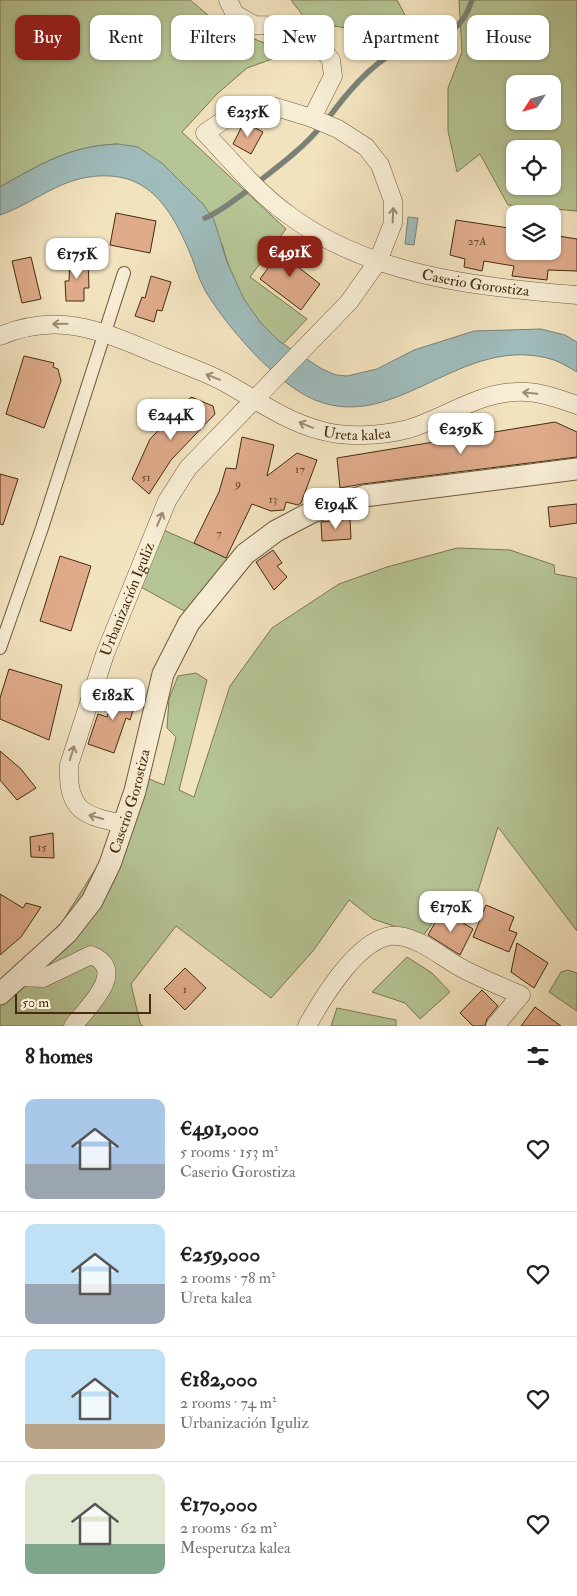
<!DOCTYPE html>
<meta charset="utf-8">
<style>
:root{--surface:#fff;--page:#f2f2f2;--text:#202124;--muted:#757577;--line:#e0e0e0;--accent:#8f2418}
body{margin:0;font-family:"IM FELL Double Pica",serif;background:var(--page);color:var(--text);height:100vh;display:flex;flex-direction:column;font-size:19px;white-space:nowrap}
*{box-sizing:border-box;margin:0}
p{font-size:16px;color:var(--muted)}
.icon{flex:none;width:28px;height:28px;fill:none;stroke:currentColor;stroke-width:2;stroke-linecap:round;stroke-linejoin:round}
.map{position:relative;height:1026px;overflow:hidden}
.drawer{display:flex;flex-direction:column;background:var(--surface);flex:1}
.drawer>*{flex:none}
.guide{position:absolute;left:15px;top:15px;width:548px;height:45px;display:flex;gap:10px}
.needle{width:32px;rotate:234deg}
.fabs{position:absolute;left:506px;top:75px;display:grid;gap:10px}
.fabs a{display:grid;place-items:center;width:55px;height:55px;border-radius:10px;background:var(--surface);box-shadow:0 1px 4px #0004;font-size:25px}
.scale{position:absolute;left:15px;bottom:12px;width:136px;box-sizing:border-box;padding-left:5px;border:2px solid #432c0f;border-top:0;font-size:14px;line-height:18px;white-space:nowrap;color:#432c0f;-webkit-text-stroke:4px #f7edd5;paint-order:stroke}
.price{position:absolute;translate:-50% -42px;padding:0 11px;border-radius:10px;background:#fff;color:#222;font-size:16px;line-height:32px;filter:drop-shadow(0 1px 2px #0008)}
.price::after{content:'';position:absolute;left:50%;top:30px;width:15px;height:11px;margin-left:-8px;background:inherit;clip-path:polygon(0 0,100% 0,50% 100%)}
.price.selected{background:var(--accent);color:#fff}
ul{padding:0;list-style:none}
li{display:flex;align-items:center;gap:15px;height:125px;padding:0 25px}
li+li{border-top:1px solid var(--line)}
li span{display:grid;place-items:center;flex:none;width:140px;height:100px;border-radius:10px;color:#555}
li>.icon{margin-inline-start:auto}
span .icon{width:60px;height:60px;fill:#fffc;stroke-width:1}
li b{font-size:21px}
h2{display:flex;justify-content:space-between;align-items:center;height:60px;padding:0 25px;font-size:21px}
.chip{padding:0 18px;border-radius:10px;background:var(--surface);box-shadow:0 1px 4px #0004;font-size:18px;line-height:45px}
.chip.selected{background:var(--accent);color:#fff}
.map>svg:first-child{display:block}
.green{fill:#b6c595;stroke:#7c7852;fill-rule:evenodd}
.water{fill:#9fbcbc;stroke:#7a8277}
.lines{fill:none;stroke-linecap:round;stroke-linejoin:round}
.stream{stroke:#7a8277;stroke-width:5.5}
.building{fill:#dfab8b;stroke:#432c0f}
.pedestrian-casing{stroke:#6f5a3b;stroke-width:14}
.minor-casing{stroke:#6f5a3b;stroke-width:19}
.tertiary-casing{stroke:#6f5a3b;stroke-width:23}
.pedestrian{stroke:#f7edd5;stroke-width:12}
.minor{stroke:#f7edd5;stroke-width:18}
.tertiary{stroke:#f7edd5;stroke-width:21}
.oneway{stroke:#9d8c72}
.labels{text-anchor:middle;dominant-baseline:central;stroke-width:4;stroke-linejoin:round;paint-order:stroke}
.number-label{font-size:12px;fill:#6a4c2e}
.street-label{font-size:15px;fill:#432c0f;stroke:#f7edd5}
</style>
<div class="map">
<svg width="577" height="1026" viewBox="0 0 577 1026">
<rect width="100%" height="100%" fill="#f2e3bf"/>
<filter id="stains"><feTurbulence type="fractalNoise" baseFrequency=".004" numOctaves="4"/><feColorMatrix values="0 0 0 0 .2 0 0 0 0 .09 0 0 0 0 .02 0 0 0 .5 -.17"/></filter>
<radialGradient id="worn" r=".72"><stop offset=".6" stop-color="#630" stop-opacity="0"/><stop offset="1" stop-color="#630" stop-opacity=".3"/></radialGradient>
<!-- green -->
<path class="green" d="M0 0H190L220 25 289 53 247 68 217 94 182 132 286 229 250 277 307 319 283 344C251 322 232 281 222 244L118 144C69 146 41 164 0 187Z
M291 0H397L406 17 379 51 362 31 307 21Z
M459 0H577V211L508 205 480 154 457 172 448 131V88L462 52ZM515 84H552V121H515ZM515 149H552V186H515Z
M161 529 228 558 186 612 139 586Z
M457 548 510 550 554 565 555 574 577 578V931L498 827 477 894 469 900 455 916 443 908 423 936 373 919 349 900 313 951 271 998 176 926 131 984 140 1023 143 1026H0V984L62 922 103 857 132 772 164 785 176 737 167 728 169 699 178 676 196 673 207 680 179 790 194 797 230 686 272 628 339 584 387 567Z
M407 957 432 973 450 992 420 1019 405 1003 372 992Z
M568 970 577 973V1011L549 992 561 972Z
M337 1008 396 1020V1026H331Z"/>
<!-- water -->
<path class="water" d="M118 144 138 147 163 164 203 204 214 220 227 262 244 299 261 323 279 341 322 369 336 375 347 376 377 369 414 350 474 331 541 329 565 335 577 342V372C570 368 562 363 554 360 463 331 397 434 315 400 276 384 228 328 206 292 200 282 196 269 192 258 170 205 146 166 83 178 53 184 28 206 0 215V187C41 164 69 146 118 144Z
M408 217 418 218 414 245 405 244Z"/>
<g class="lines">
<!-- stream -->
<path class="stream" d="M327 120C346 94 369 66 398 50 404 47 413 46 420 44 447 38 463 28 472 0
M205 218C220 212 234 200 247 191 273 170 301 151 322 125"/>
</g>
<!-- building -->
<path class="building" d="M244 122 263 132 251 154 233 144Z
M116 213 156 221 150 253 110 245Z
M456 220 515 229V251H552V235L577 239V271L548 270 547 280 512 276 514 266 484 261 482 271 464 267 465 259 450 255Z
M285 245 303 259 298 267 320 284 301 310 260 279Z
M31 257 41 299 22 303 12 261Z
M70 258H88L89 288H84V301H66L65 281H69Z
M151 276 171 282 162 311 157 310 154 322 135 316 142 297 145 298Z
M24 356 54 363 53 367 58 369 61 381 44 428 6 414Z
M191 397 213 406 215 414 171 460 149 494 132 479 150 439Z
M555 422 577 432V457L362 484 340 488 337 458Z
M242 437 274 445 267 476 297 453 317 460 301 503 298 505 286 502 284 510 271 511 252 504 226 558 194 543 219 492 226 468 236 469Z
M0 474 18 479 3 525 0 524Z
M577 504V523L550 527 548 507Z
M350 519 351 539 322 541 321 522Z
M273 550 282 563 277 566 287 577 274 590 256 562Z
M60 556 91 566 71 631 40 621Z
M9 669 62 685 49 740 0 719V698Z
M117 688 138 695 130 720 126 718 114 753 88 744 98 714 107 717Z
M0 751 21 769 36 788 17 800 0 780Z
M53 833 54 858 31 857 30 837Z
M0 894 23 908 26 903 41 907 21 937 0 955Z
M486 905 514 917 509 930 517 933 509 952 473 937Z
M445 912 473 929 460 955 428 935 437 919 440 921Z
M517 943 548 963 534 988 511 972Z
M185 968 206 988 185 1010 164 989Z
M482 990 498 1006 487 1019 485 1026H473L460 1013Z
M535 1007 561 1026H521Z"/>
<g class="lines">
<defs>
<path id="pedestrian" d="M0 648 42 528 124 273"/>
<g id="minor">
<path d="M228 0 235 14 254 25 293 26 321 47 331 60 333 76 312 118"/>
<path id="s1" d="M0 336C62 310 105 333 162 356 182 364 203 371 222 381 254 398 283 420 319 430 345 438 382 436 408 429 445 418 475 394 515 392 536 390 557 398 577 405"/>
<path id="s2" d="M124 824C85 816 67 812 69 765L105 654 167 501 188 468 349 302 378 261 393 223V201L380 165 366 147 338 129 312 118 276 107 249 106 234 113 205 133C231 160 256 191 286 213 368 276 478 287 577 295"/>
<path d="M19 977 43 978 91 955C129 970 87 1008 73 1026"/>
<path d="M307 1026C322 999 361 932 398 936 423 939 443 959 465 970 483 979 502 987 521 995L495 1026"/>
</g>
<g id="tertiary">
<path id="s3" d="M0 994 67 933 92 901 110 864 135 791 163 674 189 623 245 554 276 531 312 512 364 496 577 469"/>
</g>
</defs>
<!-- pedestrian casing -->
<use href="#pedestrian" class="pedestrian-casing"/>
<!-- minor casing -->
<use href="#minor" class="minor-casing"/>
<!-- tertiary casing -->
<use href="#tertiary" class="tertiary-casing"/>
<!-- pedestrian -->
<use href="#pedestrian" class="pedestrian"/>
<!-- minor -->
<use href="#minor" class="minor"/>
<!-- tertiary -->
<use href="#tertiary" class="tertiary"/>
</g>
<!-- one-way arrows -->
<defs><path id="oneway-shaft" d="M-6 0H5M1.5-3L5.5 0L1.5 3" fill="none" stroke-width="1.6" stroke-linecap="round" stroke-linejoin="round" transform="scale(1.25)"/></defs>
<g class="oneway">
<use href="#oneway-shaft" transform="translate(393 215) rotate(-87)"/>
<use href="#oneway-shaft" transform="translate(60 324) rotate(179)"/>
<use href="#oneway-shaft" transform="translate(213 377) rotate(-158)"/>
<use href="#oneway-shaft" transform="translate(530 393) rotate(-175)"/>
<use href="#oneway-shaft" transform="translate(306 425) rotate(-158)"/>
<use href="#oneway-shaft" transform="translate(160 519) rotate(-67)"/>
<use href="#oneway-shaft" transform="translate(72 753) rotate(-73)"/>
<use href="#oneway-shaft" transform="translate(96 817) rotate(-165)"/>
</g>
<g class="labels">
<!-- number labels -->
<g class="number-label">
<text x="477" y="241">27A</text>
<text x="300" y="469">17</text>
<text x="146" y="477">51</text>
<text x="238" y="483">9</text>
<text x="273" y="499">13</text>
<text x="219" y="533">7</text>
<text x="42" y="847">15</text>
<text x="185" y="989">1</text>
</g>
<!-- street labels -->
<g class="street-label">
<text stroke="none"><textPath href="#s2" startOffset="1316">Caserio Gorostiza</textPath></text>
<text stroke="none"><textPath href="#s1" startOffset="381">Ureta kalea</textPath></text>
<text stroke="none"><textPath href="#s2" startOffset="269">Urbanización Iguliz</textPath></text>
<text stroke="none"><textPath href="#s3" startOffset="238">Caserio Gorostiza</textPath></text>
</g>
</g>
<rect width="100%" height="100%" filter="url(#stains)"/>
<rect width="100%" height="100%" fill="url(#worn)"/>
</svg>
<div class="fabs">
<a><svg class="needle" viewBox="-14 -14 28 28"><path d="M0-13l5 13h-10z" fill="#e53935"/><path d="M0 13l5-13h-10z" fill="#757577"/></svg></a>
<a><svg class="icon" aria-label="locate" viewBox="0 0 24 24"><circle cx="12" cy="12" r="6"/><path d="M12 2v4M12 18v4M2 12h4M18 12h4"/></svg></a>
<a><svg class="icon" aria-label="layers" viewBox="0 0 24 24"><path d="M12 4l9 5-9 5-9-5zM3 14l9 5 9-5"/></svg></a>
</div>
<div class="scale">50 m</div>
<b class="price" style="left:248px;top:138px">€235K</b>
<b class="price selected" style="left:290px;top:278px">€491K</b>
<b class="price" style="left:77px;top:280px">€175K</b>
<b class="price" style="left:171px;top:441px">€244K</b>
<b class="price" style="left:461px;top:455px">€259K</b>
<b class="price" style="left:336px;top:530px">€194K</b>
<b class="price" style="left:113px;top:721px">€182K</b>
<b class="price" style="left:451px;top:933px">€170K</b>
<div class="guide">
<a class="chip selected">Buy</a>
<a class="chip">Rent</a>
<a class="chip">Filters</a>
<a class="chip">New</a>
<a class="chip">Apartment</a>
<a class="chip">House</a>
</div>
</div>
<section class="drawer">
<h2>8 homes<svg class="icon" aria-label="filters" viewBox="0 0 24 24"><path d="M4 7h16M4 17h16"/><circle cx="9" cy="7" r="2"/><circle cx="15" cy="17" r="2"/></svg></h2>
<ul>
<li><span style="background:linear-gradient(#a9c7e8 65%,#9aa5b1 0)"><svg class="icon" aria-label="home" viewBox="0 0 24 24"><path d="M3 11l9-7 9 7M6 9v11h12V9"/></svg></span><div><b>€491,000</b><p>5 rooms · 153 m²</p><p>Caserio Gorostiza</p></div><svg class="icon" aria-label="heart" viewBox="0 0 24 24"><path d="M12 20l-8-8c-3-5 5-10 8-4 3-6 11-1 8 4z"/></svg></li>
<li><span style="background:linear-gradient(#bfe0f5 60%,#9aa5b1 0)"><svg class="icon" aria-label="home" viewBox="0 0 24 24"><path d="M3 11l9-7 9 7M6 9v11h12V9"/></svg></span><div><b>€259,000</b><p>2 rooms · 78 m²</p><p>Ureta kalea</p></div><svg class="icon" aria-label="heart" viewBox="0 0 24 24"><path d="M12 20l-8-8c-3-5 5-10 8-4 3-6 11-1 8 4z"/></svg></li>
<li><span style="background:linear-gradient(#bfe0f5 75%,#b9a48a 0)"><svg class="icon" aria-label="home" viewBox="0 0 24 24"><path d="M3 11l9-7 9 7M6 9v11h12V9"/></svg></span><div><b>€182,000</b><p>2 rooms · 74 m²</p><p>Urbanización Iguliz</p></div><svg class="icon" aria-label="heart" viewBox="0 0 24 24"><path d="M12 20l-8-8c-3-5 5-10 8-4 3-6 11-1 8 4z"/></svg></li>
<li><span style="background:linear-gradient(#dfe7d0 70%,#7fa58c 0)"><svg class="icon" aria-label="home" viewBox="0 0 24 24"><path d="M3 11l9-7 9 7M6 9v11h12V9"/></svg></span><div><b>€170,000</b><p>2 rooms · 62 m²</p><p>Mesperutza kalea</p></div><svg class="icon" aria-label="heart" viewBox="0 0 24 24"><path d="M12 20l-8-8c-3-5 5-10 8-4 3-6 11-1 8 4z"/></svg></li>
</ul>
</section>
